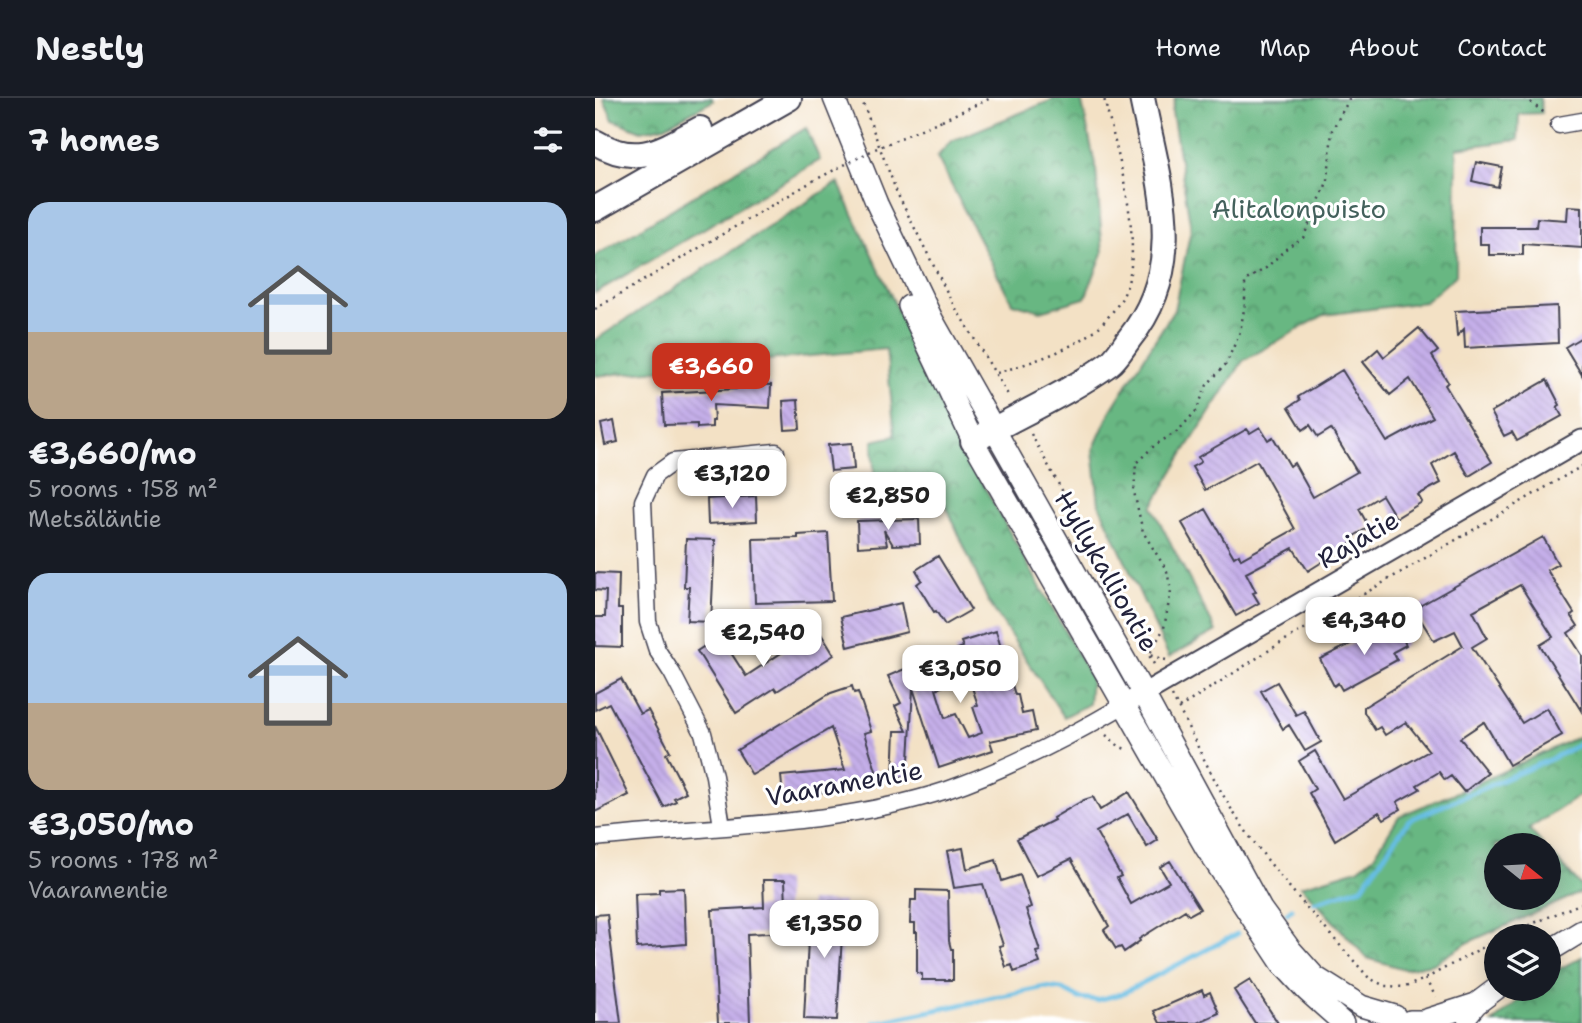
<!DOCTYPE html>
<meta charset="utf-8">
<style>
:root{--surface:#171b24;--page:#242831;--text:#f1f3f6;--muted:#9ea1a6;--line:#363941;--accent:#c8321e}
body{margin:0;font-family:"Shantell Sans",sans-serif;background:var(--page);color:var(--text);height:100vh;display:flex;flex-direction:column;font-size:26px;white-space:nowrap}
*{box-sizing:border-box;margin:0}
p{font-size:23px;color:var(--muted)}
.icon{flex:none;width:38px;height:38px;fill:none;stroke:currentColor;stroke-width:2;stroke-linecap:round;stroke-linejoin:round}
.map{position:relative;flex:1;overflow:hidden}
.side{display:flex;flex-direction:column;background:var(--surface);width:595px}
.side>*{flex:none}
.needle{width:46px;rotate:108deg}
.fabs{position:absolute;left:889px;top:735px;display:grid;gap:14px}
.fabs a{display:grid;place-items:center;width:77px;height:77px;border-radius:50%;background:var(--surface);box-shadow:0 4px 18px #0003;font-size:35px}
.price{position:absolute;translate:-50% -60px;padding:0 16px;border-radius:14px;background:#fff;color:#222;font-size:23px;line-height:46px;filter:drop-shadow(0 2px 4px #0008)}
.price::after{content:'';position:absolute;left:50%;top:42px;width:21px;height:16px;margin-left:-10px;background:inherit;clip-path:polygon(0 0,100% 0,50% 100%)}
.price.current{background:var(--accent);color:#fff}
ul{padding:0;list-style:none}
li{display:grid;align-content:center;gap:14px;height:371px;padding:0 28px}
li span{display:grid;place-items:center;height:217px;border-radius:21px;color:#555}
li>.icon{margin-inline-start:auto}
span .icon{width:126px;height:126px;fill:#fffc;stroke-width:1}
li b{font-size:30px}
h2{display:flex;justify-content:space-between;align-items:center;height:84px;padding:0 28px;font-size:30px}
header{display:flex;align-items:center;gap:42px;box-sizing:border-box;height:98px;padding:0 35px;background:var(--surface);border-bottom:2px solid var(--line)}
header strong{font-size:33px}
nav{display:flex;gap:38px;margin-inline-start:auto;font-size:24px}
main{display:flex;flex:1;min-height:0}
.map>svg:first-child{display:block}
.forest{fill:url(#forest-crowns);stroke:#456c5e;stroke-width:2}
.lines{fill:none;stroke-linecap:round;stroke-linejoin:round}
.stream{stroke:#66bde3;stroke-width:5}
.building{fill:url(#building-back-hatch)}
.minor-casing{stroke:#413f50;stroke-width:19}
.tertiary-casing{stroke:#413f50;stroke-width:23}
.secondary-casing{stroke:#413f50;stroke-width:24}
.trunk-casing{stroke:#413f50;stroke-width:28}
.path{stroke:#413f50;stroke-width:2.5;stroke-dasharray:2 5;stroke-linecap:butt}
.minor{stroke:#fff;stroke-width:16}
.tertiary{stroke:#fff;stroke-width:19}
.secondary{stroke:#fff;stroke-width:21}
.trunk{stroke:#fff;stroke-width:24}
.path-bridge{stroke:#413f50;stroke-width:2.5;stroke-dasharray:2 5;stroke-linecap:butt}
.labels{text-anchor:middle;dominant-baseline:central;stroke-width:6;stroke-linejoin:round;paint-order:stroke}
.park-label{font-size:26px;fill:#43615c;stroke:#fff}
.street-label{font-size:26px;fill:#22223b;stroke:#fff}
</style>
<header>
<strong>Nestly</strong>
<nav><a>Home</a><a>Map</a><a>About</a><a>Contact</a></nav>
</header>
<main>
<section class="side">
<h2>7 homes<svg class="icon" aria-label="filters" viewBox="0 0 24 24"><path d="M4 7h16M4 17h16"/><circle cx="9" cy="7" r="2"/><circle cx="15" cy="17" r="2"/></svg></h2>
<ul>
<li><span style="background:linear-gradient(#a9c7e8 60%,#b9a48a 0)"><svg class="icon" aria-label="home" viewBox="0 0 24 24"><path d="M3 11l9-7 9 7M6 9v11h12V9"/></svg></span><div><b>€3,660/mo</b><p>5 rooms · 158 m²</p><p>Metsäläntie</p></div></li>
<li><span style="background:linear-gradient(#a9c7e8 60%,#b9a48a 0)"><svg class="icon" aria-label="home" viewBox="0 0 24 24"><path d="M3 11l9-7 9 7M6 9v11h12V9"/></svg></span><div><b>€3,050/mo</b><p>5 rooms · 178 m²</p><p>Vaaramentie</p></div></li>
</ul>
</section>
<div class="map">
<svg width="987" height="925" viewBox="0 0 987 925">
<defs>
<pattern id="forest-crowns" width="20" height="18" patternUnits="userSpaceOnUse" patternTransform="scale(1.75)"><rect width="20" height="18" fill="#68b782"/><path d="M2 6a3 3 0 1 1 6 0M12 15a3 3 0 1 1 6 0" fill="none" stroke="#55946c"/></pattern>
<pattern id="building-back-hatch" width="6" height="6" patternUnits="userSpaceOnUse" patternTransform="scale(1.75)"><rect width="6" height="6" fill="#c5afe9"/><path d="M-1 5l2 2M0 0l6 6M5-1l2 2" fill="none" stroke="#a996c9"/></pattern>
</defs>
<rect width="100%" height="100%" fill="#fff"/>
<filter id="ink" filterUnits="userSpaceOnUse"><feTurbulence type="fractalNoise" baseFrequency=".0143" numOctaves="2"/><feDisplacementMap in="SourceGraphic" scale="14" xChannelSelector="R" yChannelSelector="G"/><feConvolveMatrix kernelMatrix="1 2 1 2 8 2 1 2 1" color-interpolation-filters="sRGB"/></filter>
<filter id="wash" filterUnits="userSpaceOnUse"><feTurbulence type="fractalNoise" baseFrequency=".00686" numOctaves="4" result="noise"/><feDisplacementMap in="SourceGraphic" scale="28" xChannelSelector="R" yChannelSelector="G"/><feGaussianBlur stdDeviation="1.57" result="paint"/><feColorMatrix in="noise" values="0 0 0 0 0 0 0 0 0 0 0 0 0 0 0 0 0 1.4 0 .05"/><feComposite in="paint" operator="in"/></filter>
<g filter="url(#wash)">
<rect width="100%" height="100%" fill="#f3e1c5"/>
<!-- forest -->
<path class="forest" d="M8 0H117L118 3 70 28 46 33 18 22Z
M462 0H486L501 71 508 155 490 200 446 213 417 205 342 59 356 43Z
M580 0H945L947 15 924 16 923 42 862 50 861 177 830 204 729 217 648 263 588 356 557 409 621 533 574 559 504 406 498 352 516 312 579 212 596 131 577 14Z
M211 30 225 62 0 195V158Z
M243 84 366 347 496 580 494 606 469 619 393 503 350 405 280 402 278 343 300 338 291 251 0 278V242Z
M987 637V696L934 731 948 747H901V800H954V753L987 789V794L876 843 838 866 809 871 772 860 706 788 763 771 779 758 804 718 874 689Z
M987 859V925H897L937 891H954V876Z"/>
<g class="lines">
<!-- stream -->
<path class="stream" d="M719 804 767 789 814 722 956 661 987 645
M692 815 697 811
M279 925 450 889 467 891 484 900 502 902 526 896 642 836"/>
</g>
<g id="blocks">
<!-- building -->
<path class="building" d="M881 64 907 69 903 89 877 83Z
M973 108 987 109V150L928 146V157H894V146H885V129H941L942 120 972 122Z
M962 208 963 245 870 250 869 231 862 238 860 213Z
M824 230 843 253 837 258 853 284 850 287 897 364 874 378 859 353 837 367 846 385 823 397 827 404 801 420 787 397 764 411 774 429 754 441 757 445 713 473 698 450 651 475 661 494 658 495 664 505 641 518 587 425 611 411 639 459 644 456 646 461 700 431 662 363 610 392 597 369 606 364 603 359 652 331 655 335 665 329 673 342 678 339 695 368 699 365 718 399 762 374 736 331 723 339 715 327 708 332 694 309 705 302 703 299 747 272 792 344 838 319 815 281 795 297 768 264 783 251 789 259Z
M987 239V277L970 249Z
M952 282 965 307 962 309 967 318 922 343 917 334 909 338 896 314Z
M141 285 176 287 175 310 118 307 119 323H117V329L102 330V326L69 327 67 295 141 291Z
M203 302 205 331 190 332 188 303Z
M19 323 23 344 10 347 6 326Z
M257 345 259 371 236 373 233 347Z
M161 398 162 423 113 426 112 401Z
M324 421 325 446 298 447 289 432 292 447 263 449 262 423Z
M233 435 237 503 160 505 158 441 203 440V437Z
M948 439 963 466 952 472 979 515 976 517 983 528 973 535 987 557V614L945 547 958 539 925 487 878 513 892 540 877 549 927 625 952 610 967 637 914 667 889 624 865 640 893 675 869 694 856 678 850 682 844 674 822 687 825 691 802 704 806 711 789 721 784 714 740 742 714 695 720 691 704 663 720 653 748 701 834 653 811 624 790 637 785 629 780 632 769 614V609L868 548 860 533 839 543 819 511Z
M91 441 120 442 116 524 92 523 94 489H89Z
M343 458 376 512 350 527 341 513 339 514 322 486 327 482 321 472Z
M0 475 24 476 23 511H27V549L0 548V519H10L11 493 0 492Z
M306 505 312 534 253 549 246 519Z
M800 524 811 547 798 554 802 562 747 592 743 585 739 588 725 561Z
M223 531 239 557 182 593 180 590 141 615 102 553 125 538 151 578Z
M401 533 420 597H423L427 616 437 614 441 633 395 643 398 652 344 670 318 590 313 680 298 679 300 633H312L300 608 306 605 293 578 336 560 349 588 341 591 350 620 361 616 373 640 387 635 378 609 383 607 373 578 369 579 360 552 368 549 366 544Z
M26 581 45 616 53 612 75 653 71 656 91 694 79 700 81 703 69 709 14 605 0 612V595Z
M682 584 701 617 709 613 726 644 710 653 694 627 688 631 666 593Z
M257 588 259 595 263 594 276 633 269 635 284 682 254 692 188 698 186 678 250 672 236 630 157 677 142 652 236 595Z
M0 628 34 697 0 714Z
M534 694 563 742 552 749 533 716 501 734 526 778 522 780 536 806 574 784 565 769 575 763 605 811 594 817 590 812 544 841 545 843 529 854 526 849 521 851 509 832 514 828 476 761 441 778 422 741 459 722 458 720 489 702 498 699 505 712Z
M368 750 372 771 401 762 407 783 425 777 436 809 431 811 445 853 441 854 445 865 419 874 417 867 411 869 404 848 408 847 388 786 359 790 352 753Z
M168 782H190L192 834 152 836 155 925H123L117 812 169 809Z
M89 790 91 846 42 850 40 796 64 795V791Z
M321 792 353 793 354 843 356 851H358V882H327V876L322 875V834H320V825H315L316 802H321Z
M215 803 249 804 242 922 209 921Z
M12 816 26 925H0V817Z
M655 882 683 925H660L639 892Z
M607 892 609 897 615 894 624 915 602 925H565L559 913Z"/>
</g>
</g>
<g filter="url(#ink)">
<use href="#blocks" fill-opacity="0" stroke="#413f50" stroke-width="2"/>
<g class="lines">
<defs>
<path id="minor" d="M964 27 987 23
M127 728 119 678 108 635 77 575 62 552 53 524 48 403 60 377 78 364 181 354
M0 740C117 727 239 729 352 692 409 672 476 638 529 607"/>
<path id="tertiary" d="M536 603 987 342"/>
<path id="secondary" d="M239 0 282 106 338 223 549 596 666 811 695 851 720 879 766 908 800 918
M314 208 378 343 611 750 688 867 712 893 748 925
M954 853 987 833
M872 917 881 906 901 891
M815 923H828L881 906"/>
<path id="trunk" d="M0 44C42 69 66 52 105 31
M0 111 194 0
M378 343C421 318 474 295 514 266 522 260 528 249 534 241 594 167 564 84 547 0"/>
</defs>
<!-- minor casing -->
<use href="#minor" class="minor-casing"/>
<!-- tertiary casing -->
<use href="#tertiary" class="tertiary-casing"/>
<!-- secondary casing -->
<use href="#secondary" class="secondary-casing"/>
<!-- trunk casing -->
<use href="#trunk" class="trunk-casing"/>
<!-- path -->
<path class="path" d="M266 0 302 95 357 204 415 300
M930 0 952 17
M347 22 396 0
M0 211 218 83
M402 275C436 264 476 253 504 229 511 222 522 209 527 200 553 151 521 51 509 0
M436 336 523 494 542 536 560 568
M571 562 554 557 569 530 576 493 572 473 548 434 539 394 541 365 560 347 583 333 601 313 612 287 631 266 645 234 650 206V183L671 170 694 148 708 140 733 82 737 32 755 0
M577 598C600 641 619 686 646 726 684 781 730 830 774 880L790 888 810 889 830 881 901 842
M584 610 687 544 987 368
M511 637 525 649 531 651
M908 838 987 805
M830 881 841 899"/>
<!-- minor -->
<use href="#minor" class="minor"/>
<!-- tertiary -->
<use href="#tertiary" class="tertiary"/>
<!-- secondary -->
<use href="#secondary" class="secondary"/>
<!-- trunk -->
<use href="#trunk" class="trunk"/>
<!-- path-bridge -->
<path class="path-bridge" d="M218 83 280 51 347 22"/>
</g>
</g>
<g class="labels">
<!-- park labels -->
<g class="park-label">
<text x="704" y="110">Alitalonpuisto</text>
</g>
<!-- street labels -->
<g class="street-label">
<text transform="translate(763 441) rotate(-30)">Rajatie</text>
<text transform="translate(512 473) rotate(60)">Hyllykalliontie</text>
<text transform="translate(249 685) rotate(-10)">Vaaramentie</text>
</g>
</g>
</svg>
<div class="fabs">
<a><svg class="needle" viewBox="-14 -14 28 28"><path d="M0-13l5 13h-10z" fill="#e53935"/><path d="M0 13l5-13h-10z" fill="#9ea1a6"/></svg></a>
<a><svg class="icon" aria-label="layers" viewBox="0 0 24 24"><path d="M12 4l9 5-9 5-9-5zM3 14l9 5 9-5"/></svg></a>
</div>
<b class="price current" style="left:116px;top:305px">€3,660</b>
<b class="price" style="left:137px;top:412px">€3,120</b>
<b class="price" style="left:293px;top:434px">€2,850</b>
<b class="price" style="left:769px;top:559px">€4,340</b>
<b class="price" style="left:168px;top:571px">€2,540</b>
<b class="price" style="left:365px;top:607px">€3,050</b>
<b class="price" style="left:229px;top:862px">€1,350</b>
</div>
</main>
